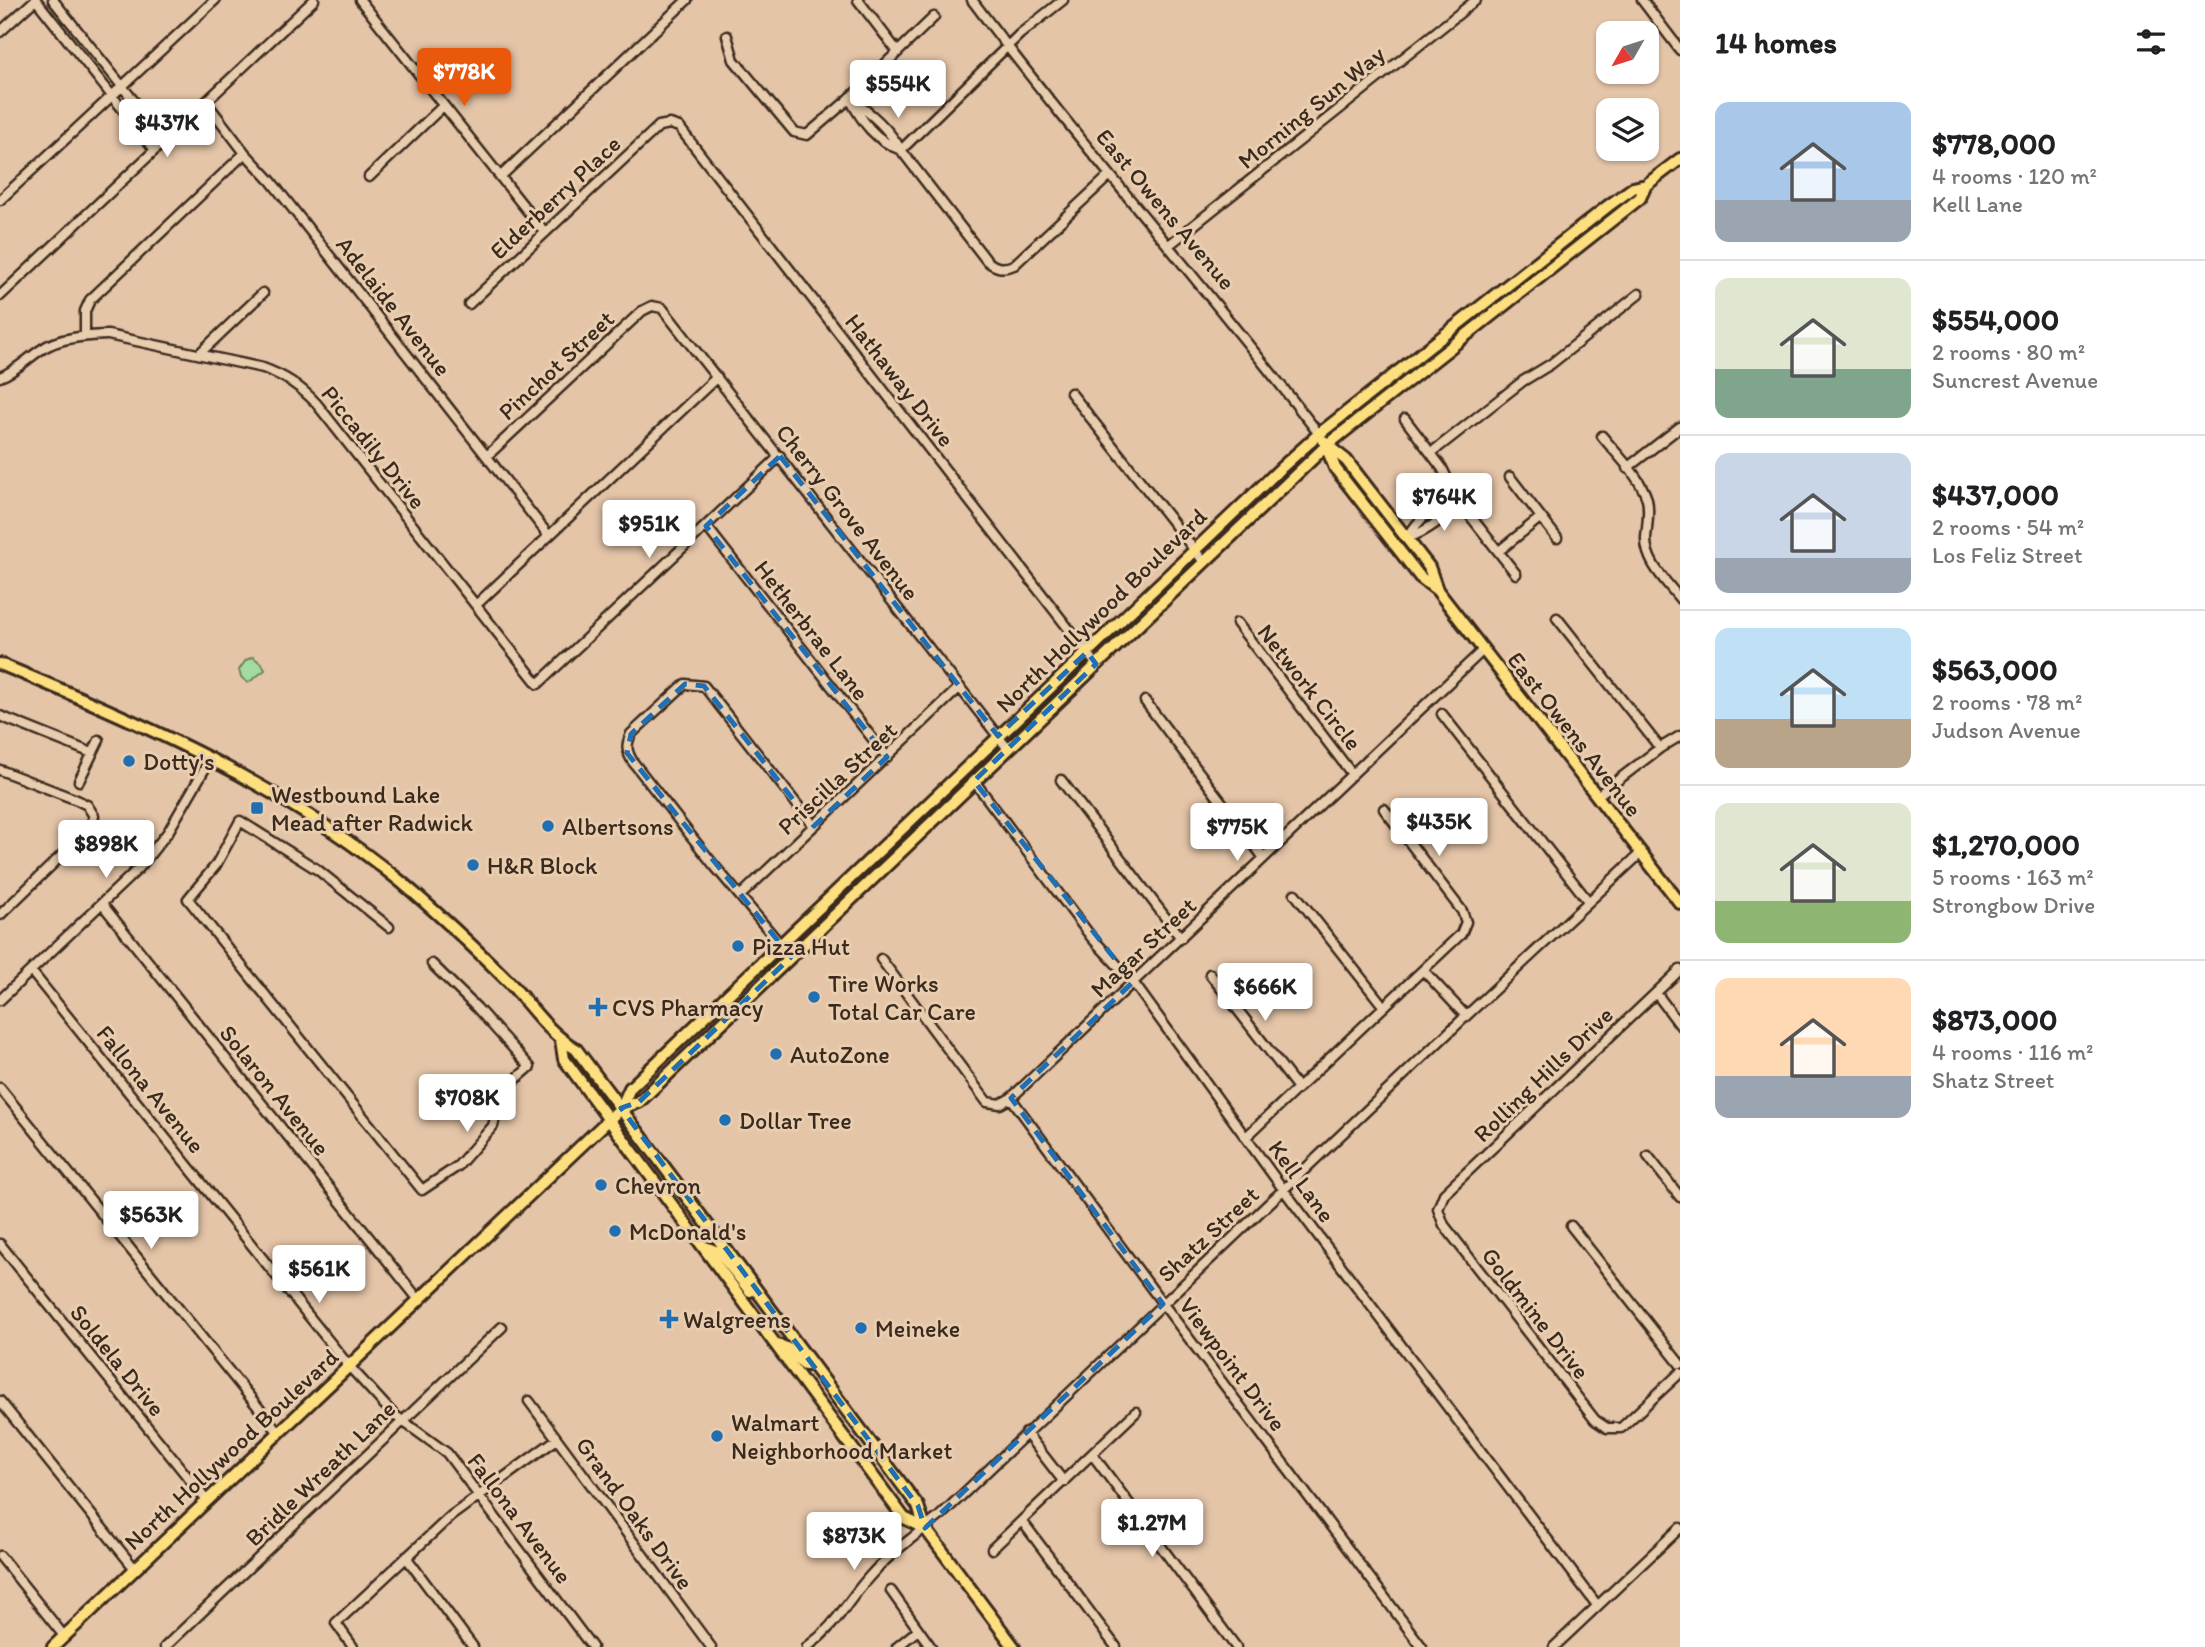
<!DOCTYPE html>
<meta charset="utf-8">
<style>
:root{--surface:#fff;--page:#f6f6f6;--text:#202124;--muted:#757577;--line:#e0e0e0;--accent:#ea580c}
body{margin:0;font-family:Itim,sans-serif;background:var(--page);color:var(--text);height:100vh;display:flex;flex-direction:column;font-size:26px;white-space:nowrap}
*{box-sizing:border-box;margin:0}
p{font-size:23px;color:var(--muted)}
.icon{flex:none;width:38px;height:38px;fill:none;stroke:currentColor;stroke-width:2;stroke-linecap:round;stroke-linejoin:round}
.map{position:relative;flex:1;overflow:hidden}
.side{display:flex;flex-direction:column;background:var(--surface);width:525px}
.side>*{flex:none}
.needle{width:46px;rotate:231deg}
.controls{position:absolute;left:1596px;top:21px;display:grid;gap:14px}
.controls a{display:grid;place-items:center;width:63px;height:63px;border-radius:14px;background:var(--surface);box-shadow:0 2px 5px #0004;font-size:35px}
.price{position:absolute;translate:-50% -60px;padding:0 16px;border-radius:7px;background:#fff;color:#222;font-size:23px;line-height:46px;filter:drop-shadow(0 2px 4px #0008)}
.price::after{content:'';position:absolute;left:50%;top:42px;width:21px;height:16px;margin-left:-10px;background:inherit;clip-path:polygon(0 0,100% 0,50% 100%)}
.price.active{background:var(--accent);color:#fff}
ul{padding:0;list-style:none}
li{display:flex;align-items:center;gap:21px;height:175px;padding:0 35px}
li+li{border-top:2px solid var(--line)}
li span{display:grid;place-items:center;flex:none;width:196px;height:140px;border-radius:14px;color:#555}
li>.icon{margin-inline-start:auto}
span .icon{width:84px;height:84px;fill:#fffc;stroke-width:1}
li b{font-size:30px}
h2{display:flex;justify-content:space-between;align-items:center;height:84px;padding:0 35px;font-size:30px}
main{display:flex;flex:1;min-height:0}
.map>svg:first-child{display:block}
.green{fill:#a3dca0;stroke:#6f835f;stroke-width:2}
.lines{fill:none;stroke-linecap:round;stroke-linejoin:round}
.minor-casing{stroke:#3b2a1e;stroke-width:13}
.major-casing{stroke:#3b2a1e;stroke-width:16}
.minor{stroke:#e8cdaf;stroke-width:8}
.major{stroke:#fddf80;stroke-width:10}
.marked{fill:none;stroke:#1f6fb2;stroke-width:5;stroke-dasharray:14 9;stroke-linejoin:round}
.poi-dot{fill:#1f6fb2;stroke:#e8cdaf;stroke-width:2.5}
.labels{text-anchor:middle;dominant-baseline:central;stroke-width:6;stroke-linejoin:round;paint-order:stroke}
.street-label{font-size:24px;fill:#3b2a1e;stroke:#e8cdaf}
.poi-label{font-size:24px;fill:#3b2a1e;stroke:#e8cdaf;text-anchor:start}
</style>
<main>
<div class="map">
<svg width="1680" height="1647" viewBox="0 0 1680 1647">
<rect width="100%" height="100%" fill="#e5c5a8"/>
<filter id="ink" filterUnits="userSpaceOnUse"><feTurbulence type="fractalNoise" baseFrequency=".0143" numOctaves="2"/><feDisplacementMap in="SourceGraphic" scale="14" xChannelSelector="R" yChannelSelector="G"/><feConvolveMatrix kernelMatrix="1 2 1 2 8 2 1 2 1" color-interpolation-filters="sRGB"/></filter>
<g filter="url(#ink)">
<!-- green -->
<path class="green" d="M253 657 262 664 265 670 248 683 241 677 239 670 246 660Z"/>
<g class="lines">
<defs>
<path id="minor" d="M36 0 155 150
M53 0 166 141
M360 0 545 233
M858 0 898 52
M972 0C1083 148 1206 287 1319 434
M1642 0 1680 50
M0 32 35 0
M727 36 734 60 794 132 807 135 849 99 934 17
M849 99C871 112 888 128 901 150L987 261C997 269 1003 269 1014 265L1109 176
M850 99C863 123 875 140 901 150
M206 102 245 153 271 181 549 536
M901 150 1020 34 1063 0
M369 177 443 106
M500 177 687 0
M0 200 215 0
M1169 245 1476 0
M0 296 314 0
M469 304 659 126 670 124 679 127 1096 664
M85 336V311L90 300 245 153
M199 354 263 293
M0 377C16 371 28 358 42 349 60 337 87 336 108 335L263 368C285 376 300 386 316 403L538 684 780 456
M1071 393 1204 562
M1405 419 1442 468 1457 499 1516 574
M1602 436C1617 455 1640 476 1647 499 1650 512 1647 525 1646 538 1645 562 1666 581 1680 599
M1431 453 1523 381 1551 364 1639 294
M487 456 642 311 652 306 662 308 1008 749
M1627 468 1680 427
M1510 477 1557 538
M706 526 887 757
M1407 538C1417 521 1436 502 1457 499
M1407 538C1426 532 1448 517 1457 499
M1499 551 1541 517
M476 605 717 377
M1557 618 1660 748
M1237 623 1352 774
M1145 701 1264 858
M1442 714 1588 901
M0 716 92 753
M0 770 77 800 87 805 94 816 90 828 0 915
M1061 780 1181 938
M79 781 99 740
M974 781 1092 938 1133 982 1283 1189 1597 1605
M1597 796 1660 748 1680 736
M1295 894 1384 1007
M740 896 960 687
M102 904 419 1300
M389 927 318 870 240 821 216 865 188 899 422 1190 458 1166 493 1126 501 1092 530 1067 477 1008 432 964
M791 957 713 864 633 762C626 751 626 745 631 734L685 684 704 686 814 826
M881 959 987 1102 1000 1104 1011 1098 1163 1304 1422 1647
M1423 970 1466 1016
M1680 970 1444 1194 1438 1209 1444 1225 1595 1420 1607 1428H1621L1680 1373
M31 971 349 1366 393 1414 447 1453 592 1647
M1210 974 1298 1088
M1656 993 1680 1025
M0 1000 140 867 168 832 211 758
M0 1088 279 1433
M1011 1098 1483 650
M1246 1137 1461 934 1466 922 1462 911 1384 809
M1648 1156 1680 1197
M1571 1226 1680 1364
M0 1244 207 1501
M0 1401 135 1569
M529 1401 711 1647
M1026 1433 1064 1482
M1092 1454 1236 1647
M1022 1521 1116 1647
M992 1549 1136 1412
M0 1556 64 1636
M406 1557 473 1647
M891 1591 931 1647
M165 1647 502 1327
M353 1647 336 1623 451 1516 557 1439
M807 1647C837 1625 845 1604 869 1577 890 1553 915 1536 940 1516L1466 1016 1641 853
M897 1647 918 1630
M1554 1647 1680 1528"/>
<path id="major" d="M1324 441 1335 468 1420 577 1437 590 1680 903
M1328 446 1346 460 1429 567 1437 590
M0 664C140 722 282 784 400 881 438 913 474 947 509 982 530 1005 549 1034 576 1049L918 1506 925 1528 1014 1647
M561 1040 564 1059 904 1518 925 1528
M621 1108 630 1088 1281 468 1319 434 1608 206 1633 188 1646 185
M705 1247 720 1253 750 1291
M776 1345C791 1347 794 1356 805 1365H812
M53 1647 621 1108 639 1102 1327 445 1640 198 1646 185 1680 159"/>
</defs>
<!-- minor casing -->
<use href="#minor" class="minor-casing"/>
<!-- major casing -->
<use href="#major" class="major-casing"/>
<!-- minor -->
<use href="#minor" class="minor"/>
<!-- major -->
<use href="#major" class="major"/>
</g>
</g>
<!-- marked area -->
<path class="marked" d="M780 456 998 736 1087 652 1096 664 974 781 1133 982 1011 1098 1163 1304 925 1528 918 1506 621 1108 639 1102 791 957 627 753 631 734 685 684 704 686 814 826 887 757 706 526Z"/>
<!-- markers -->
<g class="poi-dot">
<circle cx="129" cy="761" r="7"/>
<rect x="250" y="801" width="14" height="14" rx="3.5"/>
<circle cx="548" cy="826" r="7"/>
<circle cx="473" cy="865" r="7"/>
<circle cx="738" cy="946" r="7"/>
<circle cx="814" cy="997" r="7"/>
<path d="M594.5 996.5h7v7h7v7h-7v7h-7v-7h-7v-7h7z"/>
<circle cx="776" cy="1054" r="7"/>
<circle cx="725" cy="1120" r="7"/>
<circle cx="601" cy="1185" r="7"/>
<circle cx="615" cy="1231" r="7"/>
<path d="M665.5 1308.5h7v7h7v7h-7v7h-7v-7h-7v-7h7z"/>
<circle cx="861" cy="1328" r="7"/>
<circle cx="717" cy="1436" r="7"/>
</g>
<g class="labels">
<!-- street labels -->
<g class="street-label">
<text transform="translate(1311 107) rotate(-39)">Morning Sun Way</text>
<text transform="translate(555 197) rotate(-43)">Elderberry Place</text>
<text transform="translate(1166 209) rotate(50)">East Owens Avenue</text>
<text transform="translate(394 306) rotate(52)">Adelaide Avenue</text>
<text transform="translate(556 365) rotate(-43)">Pinchot Street</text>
<text transform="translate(900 380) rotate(52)">Hathaway Drive</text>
<text transform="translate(374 447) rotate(51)">Piccadily Drive</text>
<text transform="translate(848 512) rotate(52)">Cherry Grove Avenue</text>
<text transform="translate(1101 610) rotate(-44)">North Hollywood Boulevard</text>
<text transform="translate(812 630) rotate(52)">Hetherbrae Lane</text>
<text transform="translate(1310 687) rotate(52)">Network Circle</text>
<text transform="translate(1575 734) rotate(52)">East Owens Avenue</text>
<text transform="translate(837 778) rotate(-43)">Priscilla Street</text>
<text transform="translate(1143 947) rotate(-43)">Magar Street</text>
<text transform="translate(1543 1074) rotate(-44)">Rolling Hills Drive</text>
<text transform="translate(151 1089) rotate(51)">Fallona Avenue</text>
<text transform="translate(275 1090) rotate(51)">Solaron Avenue</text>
<text transform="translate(1302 1181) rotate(54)">Kell Lane</text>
<text transform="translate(1208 1234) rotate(-43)">Shatz Street</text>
<text transform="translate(1536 1313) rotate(52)">Goldmine Drive</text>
<text transform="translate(118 1360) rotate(51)">Soldela Drive</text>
<text transform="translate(1233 1364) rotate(53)">Viewpoint Drive</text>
<text transform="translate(231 1449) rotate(-43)">North Hollywood Boulevard</text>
<text transform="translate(320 1473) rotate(-44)">Bridle Wreath Lane</text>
<text transform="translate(635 1513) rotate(54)">Grand Oaks Drive</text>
<text transform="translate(520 1518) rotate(53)">Fallona Avenue</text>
</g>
<!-- poi labels -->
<g class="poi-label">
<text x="143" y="761">Dotty's</text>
<text x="271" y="794">Westbound Lake<tspan x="271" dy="28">Mead after Radwick</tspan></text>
<text x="562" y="826">Albertsons</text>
<text x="487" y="865">H&amp;R Block</text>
<text x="752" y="946">Pizza Hut</text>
<text x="828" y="983">Tire Works<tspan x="828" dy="28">Total Car Care</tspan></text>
<text x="612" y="1007">CVS Pharmacy</text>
<text x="790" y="1054">AutoZone</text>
<text x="739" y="1120">Dollar Tree</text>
<text x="615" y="1185">Chevron</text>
<text x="629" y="1231">McDonald's</text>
<text x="683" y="1319">Walgreens</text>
<text x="875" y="1328">Meineke</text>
<text x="731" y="1422">Walmart<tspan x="731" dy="28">Neighborhood Market</tspan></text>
</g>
</g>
</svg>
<div class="controls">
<a><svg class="needle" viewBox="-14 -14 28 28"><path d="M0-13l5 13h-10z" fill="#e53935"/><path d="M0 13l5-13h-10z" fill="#757577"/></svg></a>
<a><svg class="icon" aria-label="layers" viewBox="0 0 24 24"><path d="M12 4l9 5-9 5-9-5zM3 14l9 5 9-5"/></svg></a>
</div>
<b class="price active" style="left:464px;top:108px">$778K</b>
<b class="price" style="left:898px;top:120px">$554K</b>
<b class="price" style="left:167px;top:159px">$437K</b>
<b class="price" style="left:1444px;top:533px">$764K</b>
<b class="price" style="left:649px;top:560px">$951K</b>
<b class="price" style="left:1439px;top:858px">$435K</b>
<b class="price" style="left:1237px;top:863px">$775K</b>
<b class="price" style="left:106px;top:880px">$898K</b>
<b class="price" style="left:1265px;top:1023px">$666K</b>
<b class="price" style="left:467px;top:1134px">$708K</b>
<b class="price" style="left:151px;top:1251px">$563K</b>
<b class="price" style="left:319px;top:1305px">$561K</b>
<b class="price" style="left:1152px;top:1559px">$1.27M</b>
<b class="price" style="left:854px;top:1572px">$873K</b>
</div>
<section class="side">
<h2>14 homes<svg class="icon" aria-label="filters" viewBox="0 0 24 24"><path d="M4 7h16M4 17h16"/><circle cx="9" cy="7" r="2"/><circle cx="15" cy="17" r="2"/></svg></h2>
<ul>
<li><span style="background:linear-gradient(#a9c7e8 70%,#9aa5b1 0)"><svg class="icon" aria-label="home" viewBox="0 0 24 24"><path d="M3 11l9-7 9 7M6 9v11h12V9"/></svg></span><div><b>$778,000</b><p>4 rooms · 120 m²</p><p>Kell Lane</p></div></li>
<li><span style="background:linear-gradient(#dfe7d0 65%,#7fa58c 0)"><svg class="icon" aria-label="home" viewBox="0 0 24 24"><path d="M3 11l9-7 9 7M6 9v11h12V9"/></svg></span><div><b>$554,000</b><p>2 rooms · 80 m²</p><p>Suncrest Avenue</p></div></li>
<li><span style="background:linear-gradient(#c9d6e8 75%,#9aa5b1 0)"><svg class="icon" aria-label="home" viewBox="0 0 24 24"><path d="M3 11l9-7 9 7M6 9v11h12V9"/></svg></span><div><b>$437,000</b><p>2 rooms · 54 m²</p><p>Los Feliz Street</p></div></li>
<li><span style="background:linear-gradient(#bfe0f5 65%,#b9a48a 0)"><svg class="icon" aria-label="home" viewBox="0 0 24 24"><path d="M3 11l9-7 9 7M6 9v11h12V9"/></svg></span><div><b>$563,000</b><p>2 rooms · 78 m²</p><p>Judson Avenue</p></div></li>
<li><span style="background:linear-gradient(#dfe7d0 70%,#8fb573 0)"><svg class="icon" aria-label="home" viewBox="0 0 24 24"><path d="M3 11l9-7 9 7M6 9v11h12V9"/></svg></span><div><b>$1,270,000</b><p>5 rooms · 163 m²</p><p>Strongbow Drive</p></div></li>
<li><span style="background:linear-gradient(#ffd9b3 70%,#9aa5b1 0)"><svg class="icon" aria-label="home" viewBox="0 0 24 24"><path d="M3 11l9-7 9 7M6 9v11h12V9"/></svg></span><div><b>$873,000</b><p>4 rooms · 116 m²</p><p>Shatz Street</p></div></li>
</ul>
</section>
</main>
